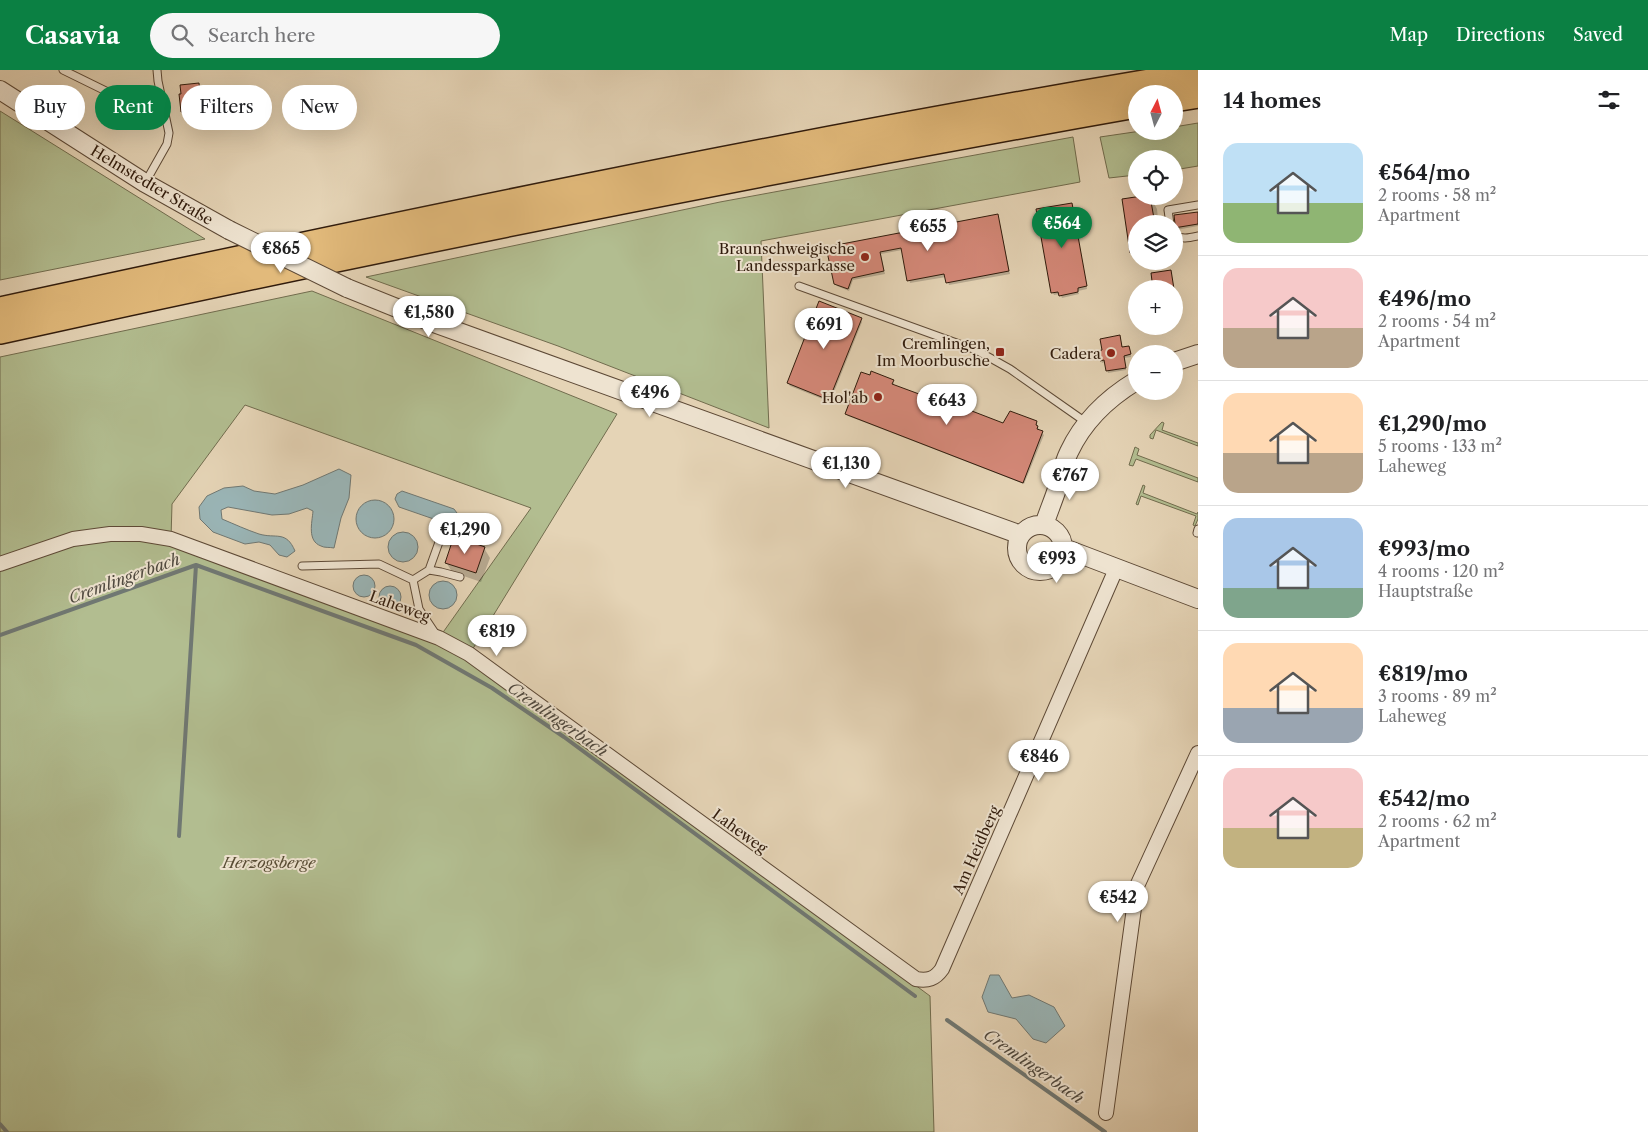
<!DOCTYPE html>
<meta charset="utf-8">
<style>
:root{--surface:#fff;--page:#f6f6f6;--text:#202124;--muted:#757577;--line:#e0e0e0;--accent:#0b8043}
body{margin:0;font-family:"Libre Caslon Text",serif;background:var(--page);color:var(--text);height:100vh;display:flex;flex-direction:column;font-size:19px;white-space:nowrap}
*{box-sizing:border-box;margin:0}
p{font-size:16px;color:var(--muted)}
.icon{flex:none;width:28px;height:28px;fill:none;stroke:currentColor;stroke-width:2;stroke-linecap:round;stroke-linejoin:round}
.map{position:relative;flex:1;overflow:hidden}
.details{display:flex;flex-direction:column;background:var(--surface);width:450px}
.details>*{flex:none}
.banner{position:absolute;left:15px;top:15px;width:475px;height:45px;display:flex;gap:10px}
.needle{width:32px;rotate:6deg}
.tools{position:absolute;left:1128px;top:15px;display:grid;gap:10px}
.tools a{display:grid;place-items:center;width:55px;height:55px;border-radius:50%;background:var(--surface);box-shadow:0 5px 20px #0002;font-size:25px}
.price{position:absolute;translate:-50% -42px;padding:0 11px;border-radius:18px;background:#fff;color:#222;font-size:16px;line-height:32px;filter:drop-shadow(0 1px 2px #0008)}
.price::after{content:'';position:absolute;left:50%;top:30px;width:15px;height:11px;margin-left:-8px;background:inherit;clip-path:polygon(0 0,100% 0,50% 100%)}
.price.current{background:var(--accent);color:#fff}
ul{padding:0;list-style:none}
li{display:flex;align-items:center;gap:15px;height:125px;padding:0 25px}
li+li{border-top:1px solid var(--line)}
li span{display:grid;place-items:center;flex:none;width:140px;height:100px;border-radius:15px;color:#555}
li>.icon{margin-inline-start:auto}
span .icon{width:60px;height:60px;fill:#fffc;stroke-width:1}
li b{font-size:21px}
h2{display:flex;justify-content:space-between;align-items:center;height:60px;padding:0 25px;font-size:21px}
.tag{padding:0 18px;border-radius:22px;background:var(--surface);box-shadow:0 5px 20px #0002;font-size:18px;line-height:45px}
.tag.current{background:var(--accent);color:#fff}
header{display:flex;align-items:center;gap:30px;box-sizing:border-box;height:70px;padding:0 25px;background:var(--accent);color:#fff}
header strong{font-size:24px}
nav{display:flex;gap:28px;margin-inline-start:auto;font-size:18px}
.search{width:350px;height:45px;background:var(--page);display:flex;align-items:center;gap:12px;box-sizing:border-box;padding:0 18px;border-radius:28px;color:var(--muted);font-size:19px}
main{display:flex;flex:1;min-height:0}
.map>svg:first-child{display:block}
.green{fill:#b2bd90;stroke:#716c4e;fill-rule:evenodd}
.water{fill:#9ab6b8;stroke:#707873}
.shadow{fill:#0003}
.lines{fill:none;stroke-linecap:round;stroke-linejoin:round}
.stream{stroke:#707873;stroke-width:4}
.building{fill:#d48878;stroke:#301b0c}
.service-casing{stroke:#5d4936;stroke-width:9}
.minor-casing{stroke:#5d4936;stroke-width:16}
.tertiary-casing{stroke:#5d4936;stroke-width:20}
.motorway-casing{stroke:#301b0c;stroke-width:28}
.service{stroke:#eee3d0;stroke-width:7}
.minor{stroke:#eee3d0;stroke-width:14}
.tertiary{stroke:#eee3d0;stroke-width:18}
.motorway{stroke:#e2ba7b;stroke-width:25}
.tertiary-bridge-casing{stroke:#5d4936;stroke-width:20;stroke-linecap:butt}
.tertiary-bridge{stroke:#eee3d0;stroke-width:18}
.poi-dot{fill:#8f2418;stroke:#eee3d0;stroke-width:2}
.labels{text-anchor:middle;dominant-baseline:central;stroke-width:4;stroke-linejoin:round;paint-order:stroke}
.street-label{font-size:15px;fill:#301b0c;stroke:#eee3d0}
.poi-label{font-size:15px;fill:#301b0c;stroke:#eee3d0;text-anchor:end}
.park-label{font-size:15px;font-style:italic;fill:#574c34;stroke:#eee3d0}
.water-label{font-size:16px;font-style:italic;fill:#504a40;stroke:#eee3d0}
</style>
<header>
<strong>Casavia</strong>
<div class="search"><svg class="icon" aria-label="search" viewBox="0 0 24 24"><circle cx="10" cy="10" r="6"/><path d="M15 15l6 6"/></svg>Search here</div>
<nav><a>Map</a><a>Directions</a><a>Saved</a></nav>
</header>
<main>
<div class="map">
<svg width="1198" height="1062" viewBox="0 0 1198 1062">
<rect width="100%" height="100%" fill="#e5d4b6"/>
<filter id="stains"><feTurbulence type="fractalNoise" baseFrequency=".004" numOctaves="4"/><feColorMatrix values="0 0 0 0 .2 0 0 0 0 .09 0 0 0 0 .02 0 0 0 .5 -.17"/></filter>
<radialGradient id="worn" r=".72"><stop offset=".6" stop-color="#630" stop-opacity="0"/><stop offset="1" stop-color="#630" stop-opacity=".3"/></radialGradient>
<!-- green -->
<path class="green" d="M0 41 205 169 0 210Z
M1198 53V96L1174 100V89H1136V105L1109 108 1100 67 1141 61H1174V57Z
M1073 67 1080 112 761 171 769 358 558 276 366 207 720 132Z
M312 221 617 344 469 585 930 926 934 1062H0V287ZM245 335 531 438 439 568 171 469 172 434Z
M1162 352 1164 353 1162 360 1198 373V376L1156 360 1153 369 1150 368V365Z
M1135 377 1139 379 1137 385 1198 408V412L1136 389 1133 396 1129 395Z
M1143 415 1145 416 1143 423 1197 444 1198 442V449L1195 456 1193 455 1196 446 1141 426 1138 435 1136 434Z"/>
<!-- water -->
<path class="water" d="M339 399 351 405 349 428 341 448 334 478C330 477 324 478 321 476 307 471 312 453 313 441L307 438 289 444 272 445 228 437 221 440 222 449C234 454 247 460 259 464 276 469 286 460 295 481L287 487 279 485 270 475 259 472 245 474 213 462 200 449 199 437 207 426 224 418 243 416 254 421 275 424 303 415Z
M402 421 454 439 457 443V451L451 455 399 437 395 429 397 424Z
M356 449a19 19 0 1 1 38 0a19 19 0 1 1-38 0Z
M388 477a15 15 0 1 1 30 0a15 15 0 1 1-30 0Z
M353 516a11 11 0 1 1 22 0a11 11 0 1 1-22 0Z
M429 525a14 14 0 1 1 28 0a14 14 0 1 1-28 0Z
M379 527a11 11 0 1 1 22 0a11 11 0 1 1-22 0Z
M990 905H999L1012 928 1029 925 1054 937 1065 956 1046 973 1033 969 1016 949 988 942 982 927Z"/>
<!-- shadow -->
<path class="shadow" d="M198 15 204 25H208L215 38 217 52 189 54 182 42Z
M1150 126 1157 139 1158 149 1163 148 1166 154H1136V188L1131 179 1123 130Z
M1072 137 1087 219 1078 221 1079 224 1062 228 1060 224 1054 225 1053 223Z
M1198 143V156L1176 160V146Z
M998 145 1010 204 949 215 946 207 910 213 902 180 881 184 885 204 853 210 849 221 837 216 835 213 828 178Z
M861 249 862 252 830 332 790 316 788 313Z
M1120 267 1123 279 1129 278 1131 287 1124 288 1126 300 1108 303 1105 292 1102 293 1101 290Z
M893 311 894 314 893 316 1004 355 1036 352 1039 360 1044 365 1024 414 848 346 846 344Z
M484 478 490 488 481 512 452 502 446 492Z"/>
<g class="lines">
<!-- stream -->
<path class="stream" d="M0 565 196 495 416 575 492 618 564 667 915 926
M179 766 196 495
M947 950 1105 1062
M0 1054 7 1062"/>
</g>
<!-- building -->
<path class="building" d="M199 13 200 25 209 24 210 39 181 42 179 24H181L180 15Z
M1142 126H1150L1155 154H1136V182L1130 183 1122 129Z
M1072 133 1087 216 1078 218V222L1059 226 1058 222 1051 223 1036 139Z
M1198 142V154L1174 158 1175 154 1174 145Z
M998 144 1009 201 946 213 944 204 907 211 901 178 880 182 884 201 852 208 848 219 834 214 826 177Z
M1171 200 1174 219H1153L1151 203Z
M819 231 862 248 829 330 787 313Z
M1120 265 1122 277 1129 276 1131 284 1124 286 1126 298 1106 301 1104 290 1100 291 1098 281 1102 280 1100 269Z
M871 301 894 310 892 314 919 324 920 321 1003 353 1010 341 1037 351 1036 355 1038 356 1037 359 1043 361 1023 413 845 344 861 302 870 305Z
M454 466 485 477 476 503 445 493Z"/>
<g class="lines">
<defs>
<path id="service" d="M63 0 165 50
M145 113 167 74 169 63 158 11 157 0
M1170 154 1168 140 1198 135
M1174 164C1181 170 1189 168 1198 166
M799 216 976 280 1010 299 1087 353
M1197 463 1198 459
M302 496 379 494 413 510 419 539 437 566
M429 500 443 461
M413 510 429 500 441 502 460 507"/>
<path id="minor" d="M0 494 73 469 110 464H141L171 469 439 568 469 584 916 909C928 911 935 909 942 899L1116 499
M1106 1043 1137 816 1198 683"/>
<path id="tertiary" d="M0 20 145 113 229 160
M347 218 434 253 1021 465
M1174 292 1198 284
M1017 478a23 23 0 1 1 46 0a23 23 0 1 1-46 0Z
M1044 455C1048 443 1053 431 1057 419 1061 406 1063 394 1069 382 1083 352 1108 328 1136 311
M1064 478 1198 529"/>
<path id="motorway" d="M1174 29 1198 25
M0 240C398 154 796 70 1198 4
M0 261C377 178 756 102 1136 35"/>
</defs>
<!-- service casing -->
<use href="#service" class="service-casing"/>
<!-- minor casing -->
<use href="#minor" class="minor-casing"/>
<!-- tertiary casing -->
<use href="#tertiary" class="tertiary-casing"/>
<!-- motorway casing -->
<use href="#motorway" class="motorway-casing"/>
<!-- service -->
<use href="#service" class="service"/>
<!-- minor -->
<use href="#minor" class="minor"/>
<!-- tertiary -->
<use href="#tertiary" class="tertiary"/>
<!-- motorway -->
<use href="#motorway" class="motorway"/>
<defs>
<path id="tertiary-bridge" d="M229 160 347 218"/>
</defs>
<!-- tertiary-bridge casing -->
<use href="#tertiary-bridge" class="tertiary-bridge-casing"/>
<!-- tertiary-bridge -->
<use href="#tertiary-bridge" class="tertiary-bridge"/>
</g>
<!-- markers -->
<g class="poi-dot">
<circle cx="865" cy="187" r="5"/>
<rect x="995" y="277" width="10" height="10" rx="2.5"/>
<circle cx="1111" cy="283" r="5"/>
<circle cx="878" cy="327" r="5"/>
</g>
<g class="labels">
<!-- street labels -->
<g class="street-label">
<text transform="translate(152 115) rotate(31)">Helmstedter Straße</text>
<text transform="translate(400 536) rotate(20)">Laheweg</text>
<text transform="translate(740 761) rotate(36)">Laheweg</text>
<text transform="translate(976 780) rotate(-66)">Am Heidberg</text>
</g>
<!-- poi labels -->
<g class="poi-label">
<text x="855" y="178">Braunschweigische<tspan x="855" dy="17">Landessparkasse</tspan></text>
<text x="990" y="273">Cremlingen,<tspan x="990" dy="17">Im Moorbusche</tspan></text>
<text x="1101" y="283">Cadera</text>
<text x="868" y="327">Hol'ab</text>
</g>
<!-- park labels -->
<g class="park-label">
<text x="269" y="792">Herzogsberge</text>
</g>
<!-- water labels -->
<g class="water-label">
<text transform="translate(124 508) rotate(-20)">Cremlingerbach</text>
<text transform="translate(558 649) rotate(35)">Cremlingerbach</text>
<text transform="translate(1034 996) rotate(35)">Cremlingerbach</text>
</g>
</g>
<rect width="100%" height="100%" filter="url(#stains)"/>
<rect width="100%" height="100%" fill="url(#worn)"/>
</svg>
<div class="tools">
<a><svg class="needle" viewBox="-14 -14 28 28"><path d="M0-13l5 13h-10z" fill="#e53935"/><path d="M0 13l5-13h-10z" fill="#757577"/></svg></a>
<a><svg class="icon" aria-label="locate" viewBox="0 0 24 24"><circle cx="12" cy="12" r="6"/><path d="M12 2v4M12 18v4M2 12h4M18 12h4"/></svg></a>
<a><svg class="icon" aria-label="layers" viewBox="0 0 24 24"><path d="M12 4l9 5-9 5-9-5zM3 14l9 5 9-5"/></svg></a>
<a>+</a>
<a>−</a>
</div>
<b class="price current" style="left:1062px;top:179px">€564</b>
<b class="price" style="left:928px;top:182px">€655</b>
<b class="price" style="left:281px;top:204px">€865</b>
<b class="price" style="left:429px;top:268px">€1,580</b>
<b class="price" style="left:824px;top:280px">€691</b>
<b class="price" style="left:650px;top:348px">€496</b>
<b class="price" style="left:947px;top:356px">€643</b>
<b class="price" style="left:846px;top:419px">€1,130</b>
<b class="price" style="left:1070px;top:431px">€767</b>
<b class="price" style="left:465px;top:485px">€1,290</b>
<b class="price" style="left:1057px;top:514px">€993</b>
<b class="price" style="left:497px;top:587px">€819</b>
<b class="price" style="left:1039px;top:712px">€846</b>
<b class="price" style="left:1118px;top:853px">€542</b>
<div class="banner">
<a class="tag">Buy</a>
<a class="tag current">Rent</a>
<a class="tag">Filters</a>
<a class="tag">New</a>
</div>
</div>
<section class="details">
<h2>14 homes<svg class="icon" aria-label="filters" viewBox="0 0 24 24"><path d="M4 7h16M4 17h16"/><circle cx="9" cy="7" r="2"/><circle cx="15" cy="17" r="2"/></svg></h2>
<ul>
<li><span style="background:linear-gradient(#bfe0f5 60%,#8fb573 0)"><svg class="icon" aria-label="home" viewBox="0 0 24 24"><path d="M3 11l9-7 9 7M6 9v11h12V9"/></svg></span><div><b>€564/mo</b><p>2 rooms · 58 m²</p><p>Apartment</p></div></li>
<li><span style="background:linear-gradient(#f6c9c9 60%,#b9a48a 0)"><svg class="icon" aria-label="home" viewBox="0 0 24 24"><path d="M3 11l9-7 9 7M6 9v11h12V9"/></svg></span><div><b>€496/mo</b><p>2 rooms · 54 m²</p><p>Apartment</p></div></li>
<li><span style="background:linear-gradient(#ffd9b3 60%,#b9a48a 0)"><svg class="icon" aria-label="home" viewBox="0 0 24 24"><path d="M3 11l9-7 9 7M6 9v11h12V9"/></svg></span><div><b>€1,290/mo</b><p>5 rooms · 133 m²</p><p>Laheweg</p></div></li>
<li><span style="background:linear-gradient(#a9c7e8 70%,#7fa58c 0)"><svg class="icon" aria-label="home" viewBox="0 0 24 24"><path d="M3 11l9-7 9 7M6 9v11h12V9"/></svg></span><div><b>€993/mo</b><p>4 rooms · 120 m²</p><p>Hauptstraße</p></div></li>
<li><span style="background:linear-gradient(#ffd9b3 65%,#9aa5b1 0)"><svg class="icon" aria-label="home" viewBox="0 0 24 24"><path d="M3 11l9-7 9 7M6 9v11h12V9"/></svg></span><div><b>€819/mo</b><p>3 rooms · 89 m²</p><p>Laheweg</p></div></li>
<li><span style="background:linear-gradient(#f6c9c9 60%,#c2b280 0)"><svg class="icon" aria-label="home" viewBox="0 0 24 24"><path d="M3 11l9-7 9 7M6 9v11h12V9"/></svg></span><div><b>€542/mo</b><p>2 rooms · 62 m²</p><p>Apartment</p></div></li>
</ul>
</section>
</main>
